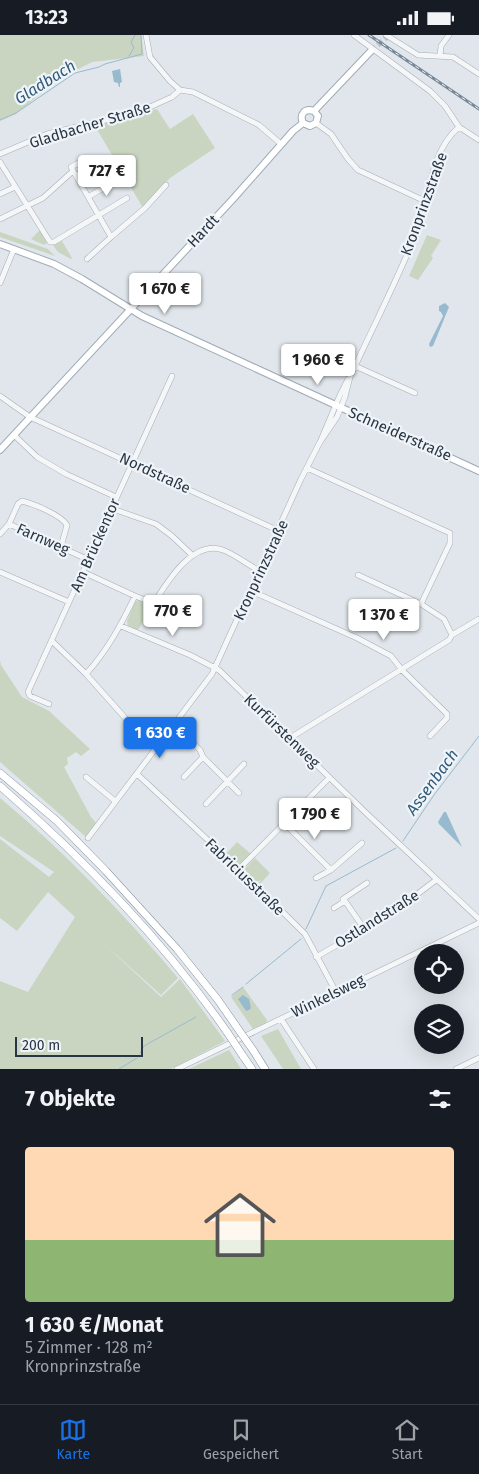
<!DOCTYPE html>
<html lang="de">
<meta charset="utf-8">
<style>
:root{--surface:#171b24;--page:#20242c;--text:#f1f3f6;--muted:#9ea1a6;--line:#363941;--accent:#1a73e8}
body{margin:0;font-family:"Fira Sans",sans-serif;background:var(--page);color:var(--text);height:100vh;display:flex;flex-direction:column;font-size:19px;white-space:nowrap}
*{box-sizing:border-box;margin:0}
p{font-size:16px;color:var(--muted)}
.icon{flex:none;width:28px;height:28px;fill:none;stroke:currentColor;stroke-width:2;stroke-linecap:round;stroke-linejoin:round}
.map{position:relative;height:1034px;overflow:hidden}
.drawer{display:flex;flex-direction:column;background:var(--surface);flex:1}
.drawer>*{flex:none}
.tools{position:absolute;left:414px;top:909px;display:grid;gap:10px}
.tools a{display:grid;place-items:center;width:50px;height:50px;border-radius:50%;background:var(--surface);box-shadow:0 5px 20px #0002;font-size:25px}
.scale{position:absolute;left:15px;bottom:12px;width:128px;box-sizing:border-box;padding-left:5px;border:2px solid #273644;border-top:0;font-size:14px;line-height:18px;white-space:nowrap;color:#273644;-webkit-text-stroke:4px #f0f4f8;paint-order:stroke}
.price{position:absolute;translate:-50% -42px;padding:0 11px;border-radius:5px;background:#fff;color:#222;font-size:16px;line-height:32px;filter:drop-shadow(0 1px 2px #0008)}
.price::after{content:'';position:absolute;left:50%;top:30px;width:15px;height:11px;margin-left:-8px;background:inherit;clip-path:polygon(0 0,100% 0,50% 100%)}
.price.active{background:var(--accent);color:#fff}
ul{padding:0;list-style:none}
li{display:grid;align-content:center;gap:10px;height:265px;padding:0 25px}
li+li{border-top:1px solid var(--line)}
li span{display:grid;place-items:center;height:155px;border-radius:5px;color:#555}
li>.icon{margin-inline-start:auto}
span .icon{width:90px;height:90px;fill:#fffc;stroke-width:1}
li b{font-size:21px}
h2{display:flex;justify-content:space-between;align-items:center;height:60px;padding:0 25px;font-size:21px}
.status{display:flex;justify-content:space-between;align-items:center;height:35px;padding:0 25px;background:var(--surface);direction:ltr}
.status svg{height:14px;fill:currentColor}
.menu{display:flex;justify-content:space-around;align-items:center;height:70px;border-top:1px solid var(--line);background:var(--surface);font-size:14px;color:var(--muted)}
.menu a{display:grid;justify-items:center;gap:2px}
.menu .active{color:var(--accent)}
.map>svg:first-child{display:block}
.green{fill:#c9d5c1}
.water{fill:#98bace}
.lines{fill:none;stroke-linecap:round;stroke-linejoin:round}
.stream{stroke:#98bace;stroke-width:1}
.major-tunnel{stroke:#bbc3ca;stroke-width:6;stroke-dasharray:6 3;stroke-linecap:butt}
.minor-casing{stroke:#a5aeb6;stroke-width:6}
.major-casing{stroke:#9facb7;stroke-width:8}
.highway-casing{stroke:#8695a3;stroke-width:8}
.minor{stroke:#f4f6f8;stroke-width:5}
.major{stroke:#fff;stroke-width:6}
.highway{stroke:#fff;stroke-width:7}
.rail-casing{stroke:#788796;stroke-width:3}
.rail{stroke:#f0f4f8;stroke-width:1;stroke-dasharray:4;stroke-linecap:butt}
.highway-bridge-casing{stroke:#8695a3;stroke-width:8;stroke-linecap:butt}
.highway-bridge{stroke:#fff;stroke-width:7}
.labels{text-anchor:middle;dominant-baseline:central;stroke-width:4.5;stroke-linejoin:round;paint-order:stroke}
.street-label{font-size:15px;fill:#273644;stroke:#f0f4f8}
.water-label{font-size:16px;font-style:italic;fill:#2e5b7b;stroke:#f0f4f8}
</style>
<div class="status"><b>13:23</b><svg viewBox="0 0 49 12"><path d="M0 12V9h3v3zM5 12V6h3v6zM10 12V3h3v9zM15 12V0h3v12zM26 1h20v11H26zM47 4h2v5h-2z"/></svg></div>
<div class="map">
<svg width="479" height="1034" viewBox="0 0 479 1034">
<rect width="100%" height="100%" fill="#e0e6eb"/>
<!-- green -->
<path class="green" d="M0 0H141L144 21 92 27 57 45 16 79 0 86Z
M157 74 170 94 193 79 215 113 170 143 143 173 95 91Z
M40 195 47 208 44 210 31 204Z
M0 197 48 214 55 221 0 202Z
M427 200 441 205 431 221 433 223 418 245 409 241Z
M62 206 72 223 71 224 58 217 53 210Z
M138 565 152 572 138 595 128 591 127 586 135 567Z
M0 625 1 630 22 662 49 676 90 714 81 721 76 717 67 723 68 729 64 732 91 782 96 788 86 802 0 727Z
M0 763C65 817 123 878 178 943L161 960 104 909 161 962 180 944 225 1006 171 1034H0V946L28 957 75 882 48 857 17 896 0 883V804L49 842 54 837 0 801Z
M237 807 251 819 239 830 226 819Z
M255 823 270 838 259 850 258 849 261 845 256 847 245 837V833Z
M243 952 267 985 266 988 253 994 231 962Z
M278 994 301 1034H283L261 1001Z
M229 1015 241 1034H189Z"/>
<!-- water -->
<path class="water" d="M120 34 122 47 120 48V52H119L118 48 114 47 112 36Z
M445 268 449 272 433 311 430 312 429 309 443 281 441 277 439 276V271Z
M444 777H446L462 812 439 789 438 787Z
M243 960 249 964 251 973 249 975 246 976 238 964Z"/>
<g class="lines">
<!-- stream -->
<path class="stream" d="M129 21 134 13 131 7 135 0
M0 85 16 78 75 38 99 32 105 29 142 19 141 0
M403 806 434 760 479 701
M306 894 326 851 396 813
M246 949 301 904
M232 960 243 952
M140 1018 144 1011 196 982
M119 1034 137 1023"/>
<!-- major-tunnel -->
<path class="major-tunnel" d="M371 16 389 0"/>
<defs>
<path id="minor" d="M146 0 150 22 170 46 180 55 193 57 259 90 281 109
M354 0 430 56 445 71 459 92 479 105
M386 0 418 20 453 22 479 39
M440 21 441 11 449 0
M316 88 331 99 348 124 358 135 425 166
M0 119 47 99 139 77 172 62 180 55
M0 127 50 207H54L127 163
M76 141 83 136 78 128 71 132 111 202 87 224
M0 159 15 152
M88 162 117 145
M0 184 43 163 73 136
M111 202 145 173 166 150
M0 248 14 214
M355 331 415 358
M0 361 30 382 279 496
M14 400 37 422 66 439 116 462
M321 405 340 360 348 344
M307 433 450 498V508L421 569 358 540
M113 474 156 489 172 501 192 520
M9 489 18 469 22 466C34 469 61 480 67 490L61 512
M0 499 9 489 89 525
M0 537 69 567
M83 537 135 561 154 568C167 547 193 504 223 515 236 520 248 530 260 536
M251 556 357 603 391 621 402 635 447 679V683L430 701
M121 591 190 620 219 635 364 776 479 884
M452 600 479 584
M52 606 86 639 135 694 164 702
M86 639C107 616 121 590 135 561
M49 669 30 661 28 657 172 341
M174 689 200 715 203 722 239 758
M290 703 449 605 452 600 444 584 421 569
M137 739 239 834 305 899 336 957
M86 742 115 766
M184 742 203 722
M206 769 244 729
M285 789 331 835
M88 803 212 639 301 444 320 407 337 382 345 362 350 342C372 294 397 246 417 196 429 164 430 116 459 92
M239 834 329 743
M316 843 331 835 362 808
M345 866 343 864 367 848
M334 873 345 866 365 895
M316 922 391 879 436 845
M281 984 314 1034
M177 1034 479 888
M456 1034 479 1023"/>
<path id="major" d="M314 76 371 16
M303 88 310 91 316 88 318 81 314 76
M303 88C299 79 305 73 314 76
M0 209 54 229 82 244 142 281 479 436
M0 415 233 164 293 96 303 88"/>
<path id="highway" d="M0 738 57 786 106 836 177 914 218 965 236 991
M0 751C85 825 163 905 227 997
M253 1015 265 1034
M243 1021 252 1034"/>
</defs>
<!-- minor casing -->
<use href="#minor" class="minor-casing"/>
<!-- major casing -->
<use href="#major" class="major-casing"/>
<!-- highway casing -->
<use href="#highway" class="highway-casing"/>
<!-- minor -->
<use href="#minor" class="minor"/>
<!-- major -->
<use href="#major" class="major"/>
<!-- highway -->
<use href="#highway" class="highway"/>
<defs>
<path id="rail" d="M369 0 479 74"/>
</defs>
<!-- rail casing -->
<use href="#rail" class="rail-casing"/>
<!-- rail -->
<use href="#rail" class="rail"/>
<defs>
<path id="highway-bridge" d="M236 991 253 1015
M227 997 243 1021"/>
</defs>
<!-- highway-bridge casing -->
<use href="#highway-bridge" class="highway-bridge-casing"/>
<!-- highway-bridge -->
<use href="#highway-bridge" class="highway-bridge"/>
</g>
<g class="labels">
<!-- street labels -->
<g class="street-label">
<text transform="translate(90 90) rotate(-17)">Gladbacher Straße</text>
<text transform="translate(424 169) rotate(-70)">Kronprinzstraße</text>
<text transform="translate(203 196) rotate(-47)">Hardt</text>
<text transform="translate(400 399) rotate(24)">Schneiderstraße</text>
<text transform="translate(155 438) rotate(25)">Nordstraße</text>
<text transform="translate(43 504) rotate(24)">Farnweg</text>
<text transform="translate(95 510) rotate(-66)">Am Brückentor</text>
<text transform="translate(261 535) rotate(-65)">Kronprinzstraße</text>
<text transform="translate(282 696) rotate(44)">Kurfürstenweg</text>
<text transform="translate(245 842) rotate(44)">Fabriciusstraße</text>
<text transform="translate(377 884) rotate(-32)">Ostlandstraße</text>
<text transform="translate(328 961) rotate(-26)">Winkelsweg</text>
</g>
<!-- water labels -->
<g class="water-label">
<text transform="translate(45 47) rotate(-32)">Gladbach</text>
<text transform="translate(432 747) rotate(-54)">Assenbach</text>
</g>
</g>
</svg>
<div class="tools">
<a><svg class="icon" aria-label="locate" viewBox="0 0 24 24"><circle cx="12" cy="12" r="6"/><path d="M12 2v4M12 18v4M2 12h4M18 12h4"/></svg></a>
<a><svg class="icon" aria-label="layers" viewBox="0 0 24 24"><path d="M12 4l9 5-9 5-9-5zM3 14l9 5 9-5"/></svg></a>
</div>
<div class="scale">200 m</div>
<b class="price" style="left:107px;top:162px">727 €</b>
<b class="price" style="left:165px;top:280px">1 670 €</b>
<b class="price" style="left:318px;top:351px">1 960 €</b>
<b class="price" style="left:173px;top:602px">770 €</b>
<b class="price" style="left:384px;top:606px">1 370 €</b>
<b class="price active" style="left:160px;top:724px">1 630 €</b>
<b class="price" style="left:315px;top:805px">1 790 €</b>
</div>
<section class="drawer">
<h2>7 Objekte<svg class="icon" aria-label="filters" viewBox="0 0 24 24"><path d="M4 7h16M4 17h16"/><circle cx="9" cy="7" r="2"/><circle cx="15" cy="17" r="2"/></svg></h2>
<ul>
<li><span style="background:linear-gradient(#ffd9b3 60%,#8fb573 0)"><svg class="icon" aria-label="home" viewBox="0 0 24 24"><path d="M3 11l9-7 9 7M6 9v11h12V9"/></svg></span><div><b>1 630 €/Monat</b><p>5 Zimmer · 128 m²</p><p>Kronprinzstraße</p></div></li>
</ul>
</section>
<nav class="menu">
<a class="active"><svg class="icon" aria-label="map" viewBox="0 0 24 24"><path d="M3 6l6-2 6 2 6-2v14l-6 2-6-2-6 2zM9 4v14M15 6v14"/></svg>Karte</a>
<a><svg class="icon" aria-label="saved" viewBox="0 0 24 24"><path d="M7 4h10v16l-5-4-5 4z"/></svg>Gespeichert</a>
<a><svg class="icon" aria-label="home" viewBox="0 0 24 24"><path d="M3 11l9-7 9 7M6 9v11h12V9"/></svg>Start</a>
</nav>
